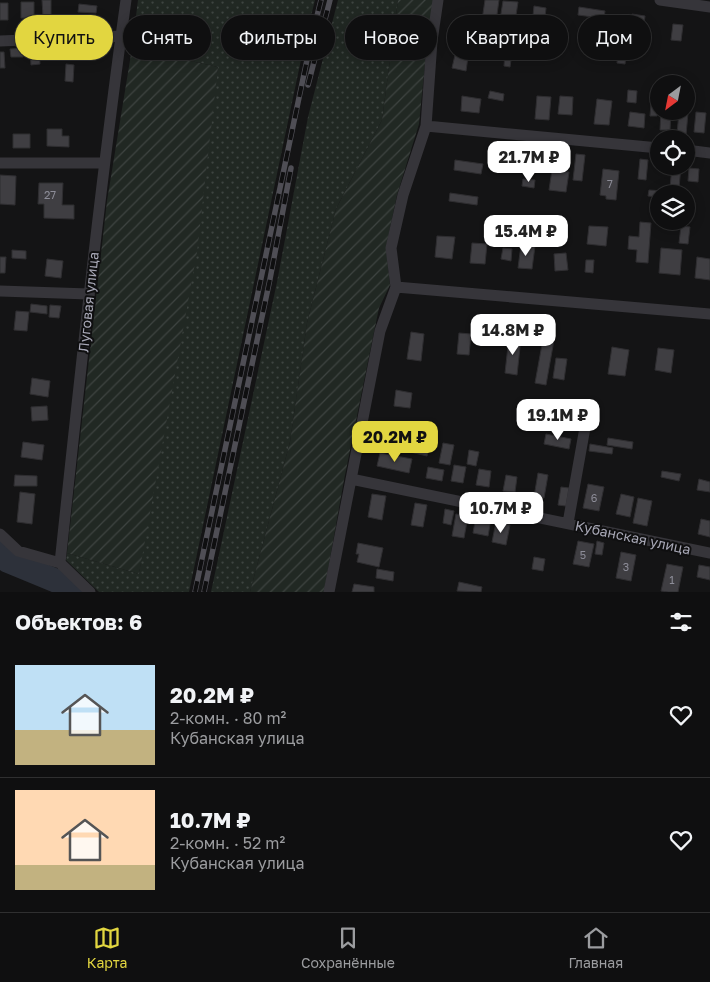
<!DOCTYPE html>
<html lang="ru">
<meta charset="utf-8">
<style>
:root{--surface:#0f0f10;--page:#181819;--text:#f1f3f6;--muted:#9b9c9f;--line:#2f2f30;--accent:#e2d640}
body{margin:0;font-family:"Golos Text",sans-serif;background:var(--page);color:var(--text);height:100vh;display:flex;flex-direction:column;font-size:19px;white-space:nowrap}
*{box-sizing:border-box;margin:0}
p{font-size:16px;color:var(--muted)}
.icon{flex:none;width:28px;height:28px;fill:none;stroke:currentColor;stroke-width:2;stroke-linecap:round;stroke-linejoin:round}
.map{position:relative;height:592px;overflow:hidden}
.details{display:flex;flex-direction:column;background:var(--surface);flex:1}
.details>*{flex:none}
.guide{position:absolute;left:15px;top:15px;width:680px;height:45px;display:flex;gap:10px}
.needle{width:32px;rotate:212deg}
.fabs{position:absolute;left:650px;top:75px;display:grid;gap:10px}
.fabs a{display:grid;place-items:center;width:45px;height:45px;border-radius:50%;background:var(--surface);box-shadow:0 2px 12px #0003,0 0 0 1px var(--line);font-size:25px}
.price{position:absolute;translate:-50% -42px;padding:0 11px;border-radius:10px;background:#fff;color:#222;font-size:16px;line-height:32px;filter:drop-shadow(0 1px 2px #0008)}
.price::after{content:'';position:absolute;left:50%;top:30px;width:15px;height:11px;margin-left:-8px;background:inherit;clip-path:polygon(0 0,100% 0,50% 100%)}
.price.current{background:var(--accent);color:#111}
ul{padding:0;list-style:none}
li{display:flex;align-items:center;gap:15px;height:125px;padding:0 15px}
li+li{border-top:1px solid var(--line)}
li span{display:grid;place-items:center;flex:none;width:140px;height:100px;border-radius:0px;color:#555}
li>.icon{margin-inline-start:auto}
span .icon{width:60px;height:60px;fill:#fffc;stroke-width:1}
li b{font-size:21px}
h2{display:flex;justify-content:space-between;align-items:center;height:60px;padding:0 15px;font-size:21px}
.chip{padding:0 18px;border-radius:22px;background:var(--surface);box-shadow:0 2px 12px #0003,0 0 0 1px var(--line);font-size:18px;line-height:45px}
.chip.current{background:var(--accent);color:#111}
.menu{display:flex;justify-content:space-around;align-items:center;height:70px;border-top:1px solid var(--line);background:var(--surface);font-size:14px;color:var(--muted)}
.menu a{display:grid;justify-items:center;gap:2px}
.menu .current{color:var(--accent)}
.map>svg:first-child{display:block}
.grass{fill:url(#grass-dots)}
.garden{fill:url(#garden-furrows)}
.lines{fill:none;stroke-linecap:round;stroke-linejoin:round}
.river{stroke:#2d313a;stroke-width:24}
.building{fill:#3f3e42;stroke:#2f2e31}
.street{stroke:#36353a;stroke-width:11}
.rail-casing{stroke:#4f4e55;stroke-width:5.5}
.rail{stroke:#0f0f10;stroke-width:4;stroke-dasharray:11;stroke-linecap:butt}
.labels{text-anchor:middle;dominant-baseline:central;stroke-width:4;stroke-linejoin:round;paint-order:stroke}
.number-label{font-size:11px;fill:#8d8d98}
.street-label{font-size:14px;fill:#a7a7b5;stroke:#0f0f10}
</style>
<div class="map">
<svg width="710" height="592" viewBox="0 0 710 592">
<defs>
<pattern id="grass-dots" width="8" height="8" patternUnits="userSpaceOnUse" patternTransform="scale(1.25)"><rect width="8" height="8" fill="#212823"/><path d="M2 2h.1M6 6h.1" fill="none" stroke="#3e4441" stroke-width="1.8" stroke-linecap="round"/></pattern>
<pattern id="garden-furrows" width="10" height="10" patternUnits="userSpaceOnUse" patternTransform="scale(1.25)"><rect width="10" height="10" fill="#212823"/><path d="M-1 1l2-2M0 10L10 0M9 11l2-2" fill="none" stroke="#3e4441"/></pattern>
</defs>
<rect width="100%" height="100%" fill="#141415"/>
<!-- grass -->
<path class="grass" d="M138 0H315L306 36 189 592H99L66 560 67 553 139 574 218 67 132 48Z
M338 0H398L382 120 336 209 307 323 290 442 250 592H211L277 282 308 117Z"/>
<!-- garden -->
<path class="garden" d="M398 0H433L427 44 419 124 397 195 386 247 390 285 379 308 374 332 344 480 324 592H250L290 442 307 323 336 209 382 120Z
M132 48 218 67 197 252 139 574 67 553 107 201Z"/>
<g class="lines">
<!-- river -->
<path class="river" d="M0 553 8 561 64 584 73 592"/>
</g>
<!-- building -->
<path class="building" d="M42 0H51V17H43Z
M485 0H499L496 22 482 20Z
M503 1 518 2 515 22 500 20Z
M21 2H34V18H21Z
M0 3H8V20H0Z
M79 4 97 6 96 13 78 12Z
M534 6 546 8 544 27 532 25Z
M579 7 605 11 602 32 591 31 593 17 578 15Z
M632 14 645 16 643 31 630 30Z
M506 24 514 25 512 44 504 43Z
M673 24 683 25 681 41 671 40Z
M619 39 628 40 625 64 617 63Z
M76 45H92V54H76Z
M23 48V57H11L10 49Z
M39 48 40 64 31 65 30 49Z
M0 52H4L5 68H0Z
M505 53H512L510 67 504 66Z
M455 55 468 57 466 71 452 68Z
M66 64 74 65 73 82 65 81Z
M628 90 637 91 636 103 627 102Z
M490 91 504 94 503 101 488 98Z
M462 96 481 99 479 113 461 111Z
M537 96 551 97 549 120 535 119Z
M560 96 573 97 572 115 558 114Z
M597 99 612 101 609 125 594 124Z
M651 104 658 105 657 116H650Z
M661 111 671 112 670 130H660Z
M630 112 645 114 644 128 628 126Z
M679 112 688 113 686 135 677 134Z
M696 112 706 113 704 133 694 132Z
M47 129H62V136H69V147L47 146Z
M13 134H30V148H13Z
M544 151 552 152 550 170 542 169Z
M576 154 585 155 582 181 573 180Z
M640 159 648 160 646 180 638 179Z
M455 160 483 164 481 174 454 170Z
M672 166H681L679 188H670Z
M689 168 699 169 698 182 688 181Z
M603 169 619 171 616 200 606 199V196L600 195Z
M552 170 569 172 566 192 549 190Z
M0 175 16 176 15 205 0 204Z
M523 179 535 180 534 188 522 186Z
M39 183H63L62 205H74V219L44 218V204H38Z
M649 190 664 191V194H659V197L648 196Z
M450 193 478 197 477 205 449 201Z
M640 222 651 223 648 263 636 262 637 250 628 249 629 236 639 237Z
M589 226 608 227 606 246 587 244Z
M681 226 690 227 688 244 679 243Z
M437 236 455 237 452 259 435 257Z
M472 243 487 244 485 264 470 263Z
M521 245 535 246 532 269 518 268Z
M503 248 512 249 511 261 501 259Z
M661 248 682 250 680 275 659 273Z
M12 250 26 251V259L12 258Z
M566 253 568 270 555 271 554 254Z
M0 257H6L5 273H0Z
M697 257 710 259V280L695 278Z
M47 259 63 261 61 278 45 276Z
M586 260H594L593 273 585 272Z
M31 304 47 306V314L30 312Z
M50 305 61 306 59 318 49 317Z
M16 311 29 312 27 331 14 330Z
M411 332 424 334 421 361 407 359Z
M459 333 471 334 469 355 457 354Z
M509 337 521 338 517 375 505 373Z
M543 339 554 340 546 385 535 383Z
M612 347 629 350 625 376 608 374Z
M658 348 674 350 671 373 655 370Z
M556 358 567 359 564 380 553 378Z
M32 378 50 381 48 397 30 394Z
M396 390 412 393 410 408 394 406Z
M47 406 48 420 32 421 31 407Z
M560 408 577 412 575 420 558 416Z
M391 423 412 427 411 435 390 431Z
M546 434 571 439 569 449 544 444Z
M608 438 633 442 632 449 607 445Z
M23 442 44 445 42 460 21 457Z
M412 442 429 446 427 456 410 452Z
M443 443 454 445 450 465 439 463Z
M590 444 613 448 612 454 589 451Z
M469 450 479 452 476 466 467 464Z
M380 453 412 459 409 473 377 466Z
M454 465 466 467 463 483 451 481Z
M428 467 444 470 442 481 426 478Z
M479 469 491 471 489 487 476 485Z
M662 471 681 474 679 481 661 477Z
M538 473 548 475 544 498 534 497Z
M15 475 37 476V486H14Z
M506 475 517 477 515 492 503 491Z
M699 479 710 482V492L697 490Z
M588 484 604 487 599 511 583 508Z
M561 487 569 488 566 506 558 505Z
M20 492 35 494 32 524 17 522Z
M372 494 386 496 382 520 368 517Z
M621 494 634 497 630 517 616 514Z
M638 498 652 501 647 526 633 523Z
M415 503 427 505 423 527 411 525Z
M445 509 454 511 451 525 443 523Z
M456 514 468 516 464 538 452 536Z
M476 516 491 519 488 536 473 533Z
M701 519 710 521V537L698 534Z
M496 522 510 525 506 545 492 542Z
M578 541 594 544 589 567 573 564Z
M597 541 604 543 602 555 595 554Z
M358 543 383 548 379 567 357 562 359 554H356Z
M621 552 636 555 631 581 616 578Z
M534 557 545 559 543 571 532 569Z
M667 564 683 567 678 592H668L661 591Z
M699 565 710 567V580L697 577Z
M377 569 394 572 393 581 376 578Z
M459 582 482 587 481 592 457 591Z
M354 584 374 587V592H352Z"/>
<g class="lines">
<!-- street -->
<path class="street" d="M660 0 710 7
M0 41 121 36
M426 126 659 148
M686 150 710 153
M0 163H104
M396 287 710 314
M0 291 89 294
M351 479 710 553
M568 523 589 405
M0 534 18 551 60 563
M90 592 60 563C80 375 100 187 126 0
M329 592 380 331 396 287 391 248 403 195 426 126 432 41 438 0"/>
<defs>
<path id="rail" d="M308 85 330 0
M195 592 312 36 321 0
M204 592 270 279 291 168"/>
</defs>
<!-- rail casing -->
<use href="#rail" class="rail-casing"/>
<!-- rail -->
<use href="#rail" class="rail"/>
</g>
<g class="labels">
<!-- number labels -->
<g class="number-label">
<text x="610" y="183">7</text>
<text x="50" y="194">27</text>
<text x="594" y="497">6</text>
<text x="583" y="554">5</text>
<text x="626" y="566">3</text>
<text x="672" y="579">1</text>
</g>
<!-- street labels -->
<g class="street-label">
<text transform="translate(88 302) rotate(-84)">Луговая улица</text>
<text transform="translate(633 537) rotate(12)">Кубанская улица</text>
</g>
</g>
</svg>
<div class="fabs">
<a><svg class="needle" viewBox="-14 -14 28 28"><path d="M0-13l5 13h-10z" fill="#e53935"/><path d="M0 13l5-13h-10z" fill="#9b9c9f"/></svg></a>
<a><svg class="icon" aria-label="locate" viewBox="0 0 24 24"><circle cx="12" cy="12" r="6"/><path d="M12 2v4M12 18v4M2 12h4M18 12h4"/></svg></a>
<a><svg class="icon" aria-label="layers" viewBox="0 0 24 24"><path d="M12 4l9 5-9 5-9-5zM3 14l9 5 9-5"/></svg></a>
</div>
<b class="price" style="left:529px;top:183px">21.7M ₽</b>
<b class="price" style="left:526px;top:257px">15.4M ₽</b>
<b class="price" style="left:513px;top:356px">14.8M ₽</b>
<b class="price" style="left:558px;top:441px">19.1M ₽</b>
<b class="price current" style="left:395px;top:463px">20.2M ₽</b>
<b class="price" style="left:501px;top:534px">10.7M ₽</b>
<div class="guide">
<a class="chip current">Купить</a>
<a class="chip">Снять</a>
<a class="chip">Фильтры</a>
<a class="chip">Новое</a>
<a class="chip">Квартира</a>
<a class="chip">Дом</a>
</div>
</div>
<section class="details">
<h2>Объектов: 6<svg class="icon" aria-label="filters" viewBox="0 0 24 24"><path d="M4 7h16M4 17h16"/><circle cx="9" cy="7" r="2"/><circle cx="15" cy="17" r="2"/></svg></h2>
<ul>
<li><span style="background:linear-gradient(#bfe0f5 65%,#c2b280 0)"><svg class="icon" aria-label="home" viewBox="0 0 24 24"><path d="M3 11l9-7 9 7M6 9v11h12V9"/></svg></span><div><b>20.2M ₽</b><p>2-комн. · 80 m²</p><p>Кубанская улица</p></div><svg class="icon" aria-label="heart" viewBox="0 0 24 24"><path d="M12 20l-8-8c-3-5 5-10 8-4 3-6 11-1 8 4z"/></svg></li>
<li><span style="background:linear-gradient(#ffd9b3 75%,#c2b280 0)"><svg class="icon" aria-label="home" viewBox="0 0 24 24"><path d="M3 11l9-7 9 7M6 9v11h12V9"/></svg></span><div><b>10.7M ₽</b><p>2-комн. · 52 m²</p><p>Кубанская улица</p></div><svg class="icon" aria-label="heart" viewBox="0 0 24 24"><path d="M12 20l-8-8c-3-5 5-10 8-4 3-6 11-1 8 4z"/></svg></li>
</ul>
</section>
<nav class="menu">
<a class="current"><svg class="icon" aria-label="map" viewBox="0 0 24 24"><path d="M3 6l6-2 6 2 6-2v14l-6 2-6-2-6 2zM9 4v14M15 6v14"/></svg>Карта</a>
<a><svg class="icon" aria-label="saved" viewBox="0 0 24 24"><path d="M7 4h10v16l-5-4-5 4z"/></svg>Сохранённые</a>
<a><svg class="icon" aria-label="home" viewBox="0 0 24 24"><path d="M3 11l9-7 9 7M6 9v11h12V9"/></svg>Главная</a>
</nav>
